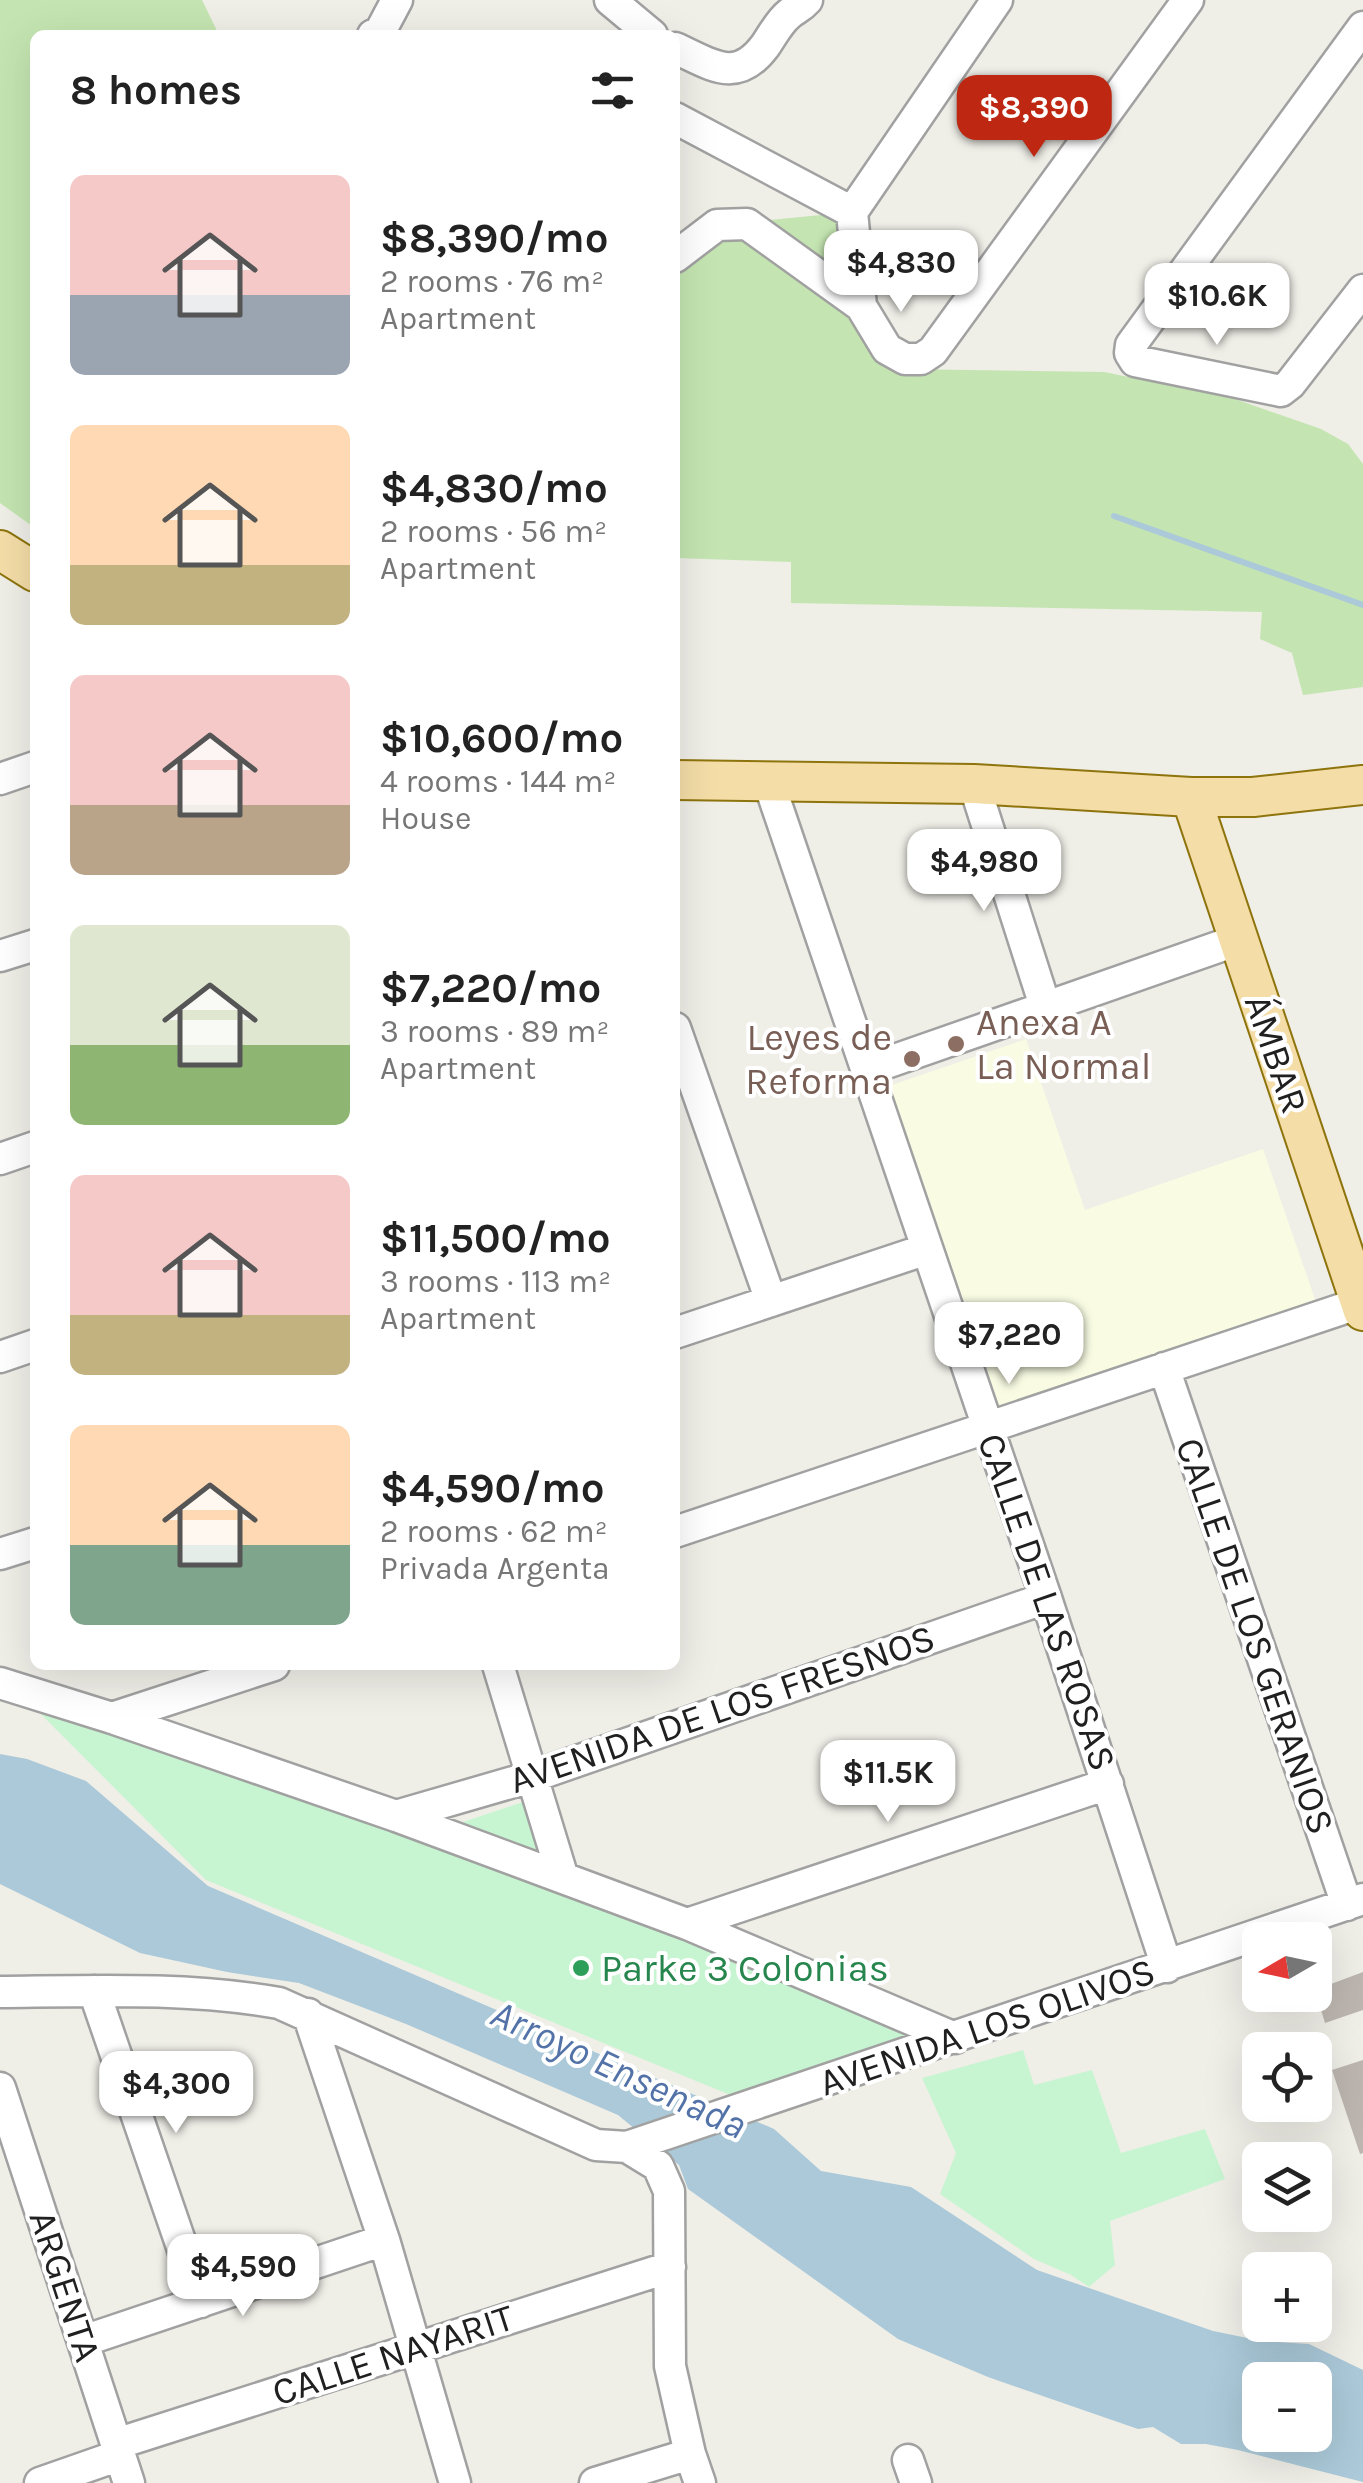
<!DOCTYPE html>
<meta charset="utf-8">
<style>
:root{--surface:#fff;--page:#f6f6f6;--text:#222;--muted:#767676;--accent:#be2711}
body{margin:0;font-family:Karla,sans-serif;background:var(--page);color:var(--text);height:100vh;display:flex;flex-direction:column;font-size:38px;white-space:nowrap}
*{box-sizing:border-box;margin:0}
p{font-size:32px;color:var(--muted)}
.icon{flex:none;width:55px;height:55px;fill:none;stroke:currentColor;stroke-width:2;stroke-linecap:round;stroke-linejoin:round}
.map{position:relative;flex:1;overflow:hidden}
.panel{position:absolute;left:30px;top:30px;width:650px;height:1640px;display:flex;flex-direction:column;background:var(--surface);border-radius:15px;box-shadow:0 10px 40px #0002}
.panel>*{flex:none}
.needle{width:65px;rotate:261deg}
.fabs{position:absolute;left:1242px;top:1922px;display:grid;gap:20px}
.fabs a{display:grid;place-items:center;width:90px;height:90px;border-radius:15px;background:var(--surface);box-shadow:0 10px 40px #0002;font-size:50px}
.price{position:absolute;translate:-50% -85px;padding:0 22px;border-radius:20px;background:#fff;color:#222;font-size:32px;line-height:65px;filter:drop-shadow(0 2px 5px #0008)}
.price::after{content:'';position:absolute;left:50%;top:60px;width:30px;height:22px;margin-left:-15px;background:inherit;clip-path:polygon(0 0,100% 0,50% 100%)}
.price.current{background:var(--accent);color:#fff}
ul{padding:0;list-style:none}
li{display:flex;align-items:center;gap:30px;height:250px;padding:0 40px}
li span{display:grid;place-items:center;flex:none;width:280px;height:200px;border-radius:15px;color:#555}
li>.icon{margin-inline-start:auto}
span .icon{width:120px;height:120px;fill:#fffc;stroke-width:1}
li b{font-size:42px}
h2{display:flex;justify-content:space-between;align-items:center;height:120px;padding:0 40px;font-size:42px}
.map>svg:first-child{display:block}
.education{fill:#f9fce3}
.grass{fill:#c4e5b1}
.park{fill:#c8f5d1}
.water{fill:#abc9d9;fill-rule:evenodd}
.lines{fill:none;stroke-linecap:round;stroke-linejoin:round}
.stream{stroke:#abc9d9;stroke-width:6}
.building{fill:#bdb6b0}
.minor-casing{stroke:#a1a1a1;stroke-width:35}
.major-casing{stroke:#8e740d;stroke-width:42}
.minor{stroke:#fff;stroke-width:30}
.major{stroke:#f4dda7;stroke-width:38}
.education-dot{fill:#8d6e63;stroke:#fff;stroke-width:4}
.leisure-dot{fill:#2e9e5b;stroke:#fff;stroke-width:4}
.labels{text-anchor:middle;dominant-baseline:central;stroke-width:8;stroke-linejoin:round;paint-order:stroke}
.education-label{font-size:38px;fill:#785e54;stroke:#fff;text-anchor:start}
.street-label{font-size:38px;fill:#202020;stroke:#fff}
.leisure-label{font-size:38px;fill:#27864d;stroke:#fff;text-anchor:start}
.water-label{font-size:40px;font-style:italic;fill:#5373a8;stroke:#fff}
</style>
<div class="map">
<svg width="1363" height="2483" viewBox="0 0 1363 2483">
<rect width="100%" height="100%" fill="#efeee7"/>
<!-- education -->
<path class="education" d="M1026 1039 1085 1210 1263 1149 1316 1302 1001 1411 889 1086Z"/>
<!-- grass -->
<path class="grass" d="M0 0H202L219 35H35V528L0 503Z
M852 212 861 306 901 369 1104 372 1232 398 1321 429 1348 444 1363 464V687L1303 695 1292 653 1260 639 1262 612 791 603V562L675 558V277L717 225Z"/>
<!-- park -->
<path class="park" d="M5 1678 948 2024 745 2101 206 1880Z
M523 1802 539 1854 454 1825Z
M1023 2050 1034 2085 1092 2070 1121 2153 1205 2129 1225 2179 1110 2221 1115 2265 1089 2287 1071 2275 1034 2259 940 2194 956 2153 922 2078Z"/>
<!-- water -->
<path class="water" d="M0 1754 27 1759 86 1781 208 1886 774 2129 821 2171 911 2187 1037 2270 1213 2331 1262 2341 1309 2344 1363 2370V2482L1238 2450 1206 2444H1181L1153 2427 1138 2429 988 2377 898 2339 688 2189 679 2165 618 2115 406 2024 299 1983 227 1972 140 1953 0 1884ZM1260 2380H1315V2435H1260Z"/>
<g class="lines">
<!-- stream -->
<path class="stream" d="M1114 516 1363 605"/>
</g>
<!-- building -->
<path class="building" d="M1363 1972V2010L1325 2023 1315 1990Z
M1363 2060V2153L1360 2154 1332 2070Z"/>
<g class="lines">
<defs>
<path id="minor" d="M610 0 652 35
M1363 27 1131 345 1130 353 1135 361 1281 391 1290 384 1363 290
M373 35 380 32 397 0
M675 48C711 64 736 85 765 46 772 36 779 22 789 14 796 8 800 8 807 0
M675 118 852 212
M852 212 861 306 887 349 905 359H921L933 351 1188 0
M852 212 997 0
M675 257 717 225 747 224 861 306
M0 779 35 767
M769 783 1046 1598 1167 1967
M974 784 1045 1006
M0 956 35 945
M675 1028 771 1301
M866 1070 1238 940
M0 1159 35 1147
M675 1333 927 1249
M0 1357 35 1345
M1164 1368 1347 1905
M675 1532 1363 1302
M0 1554 35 1543
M498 1665 563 1878
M0 1683 112 1718 396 1816 563 1878 687 1924 955 2038
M112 1718 274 1665
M396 1816 534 1776 1046 1598
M687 1924 1108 1784
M94 1991 201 2302
M0 1992C92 1991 188 1987 279 2003L596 2145 627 2147 1363 1899
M308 2014 384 2240 455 2483
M0 2088 129 2483
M627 2147 658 2166 669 2191 670 2366 690 2454 700 2483
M83 2341 384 2240
M116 2444 670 2267
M908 2460 916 2483
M40 2483 120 2455
M595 2483 690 2454"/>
<path id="major" d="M0 550 35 572
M675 780 974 784 1191 797H1253L1363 785
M1191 797 1363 1311"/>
</defs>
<!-- minor casing -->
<use href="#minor" class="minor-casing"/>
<!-- major casing -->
<use href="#major" class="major-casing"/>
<!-- minor -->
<use href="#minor" class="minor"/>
<!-- major -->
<use href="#major" class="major"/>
</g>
<!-- markers -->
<g class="education-dot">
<circle cx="956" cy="1044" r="10"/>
<circle cx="912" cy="1059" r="10"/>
</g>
<circle class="leisure-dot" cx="581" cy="1968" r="10"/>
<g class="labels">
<!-- education labels -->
<g class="education-label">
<text x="976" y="1022">Anexa A<tspan x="976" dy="44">La Normal</tspan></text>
<text x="892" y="1037" text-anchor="end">Leyes de<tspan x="892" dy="44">Reforma</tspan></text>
</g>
<!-- street labels -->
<g class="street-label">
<text transform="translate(1276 1054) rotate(71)">ÁMBAR</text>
<text transform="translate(1047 1602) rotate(71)">CALLE DE LAS ROSAS</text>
<text transform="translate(1255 1636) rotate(71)">CALLE DE LOS GERANIOS</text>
<text transform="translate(722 1709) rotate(-19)">AVENIDA DE LOS FRESNOS</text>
<text transform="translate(987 2027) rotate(-19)">AVENIDA LOS OLIVOS</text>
<text transform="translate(65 2286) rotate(72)">ARGENTA</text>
<text transform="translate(393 2355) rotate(-18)">CALLE NAYARIT</text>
</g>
<!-- leisure labels -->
<g class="leisure-label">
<text x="601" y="1968">Parke 3 Colonias</text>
</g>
<!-- water labels -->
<g class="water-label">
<text transform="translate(619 2069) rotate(25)">Arroyo Ensenada</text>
</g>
</g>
</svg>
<div class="fabs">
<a><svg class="needle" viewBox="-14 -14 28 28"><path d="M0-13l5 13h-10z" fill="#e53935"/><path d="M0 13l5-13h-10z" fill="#767676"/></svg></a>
<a><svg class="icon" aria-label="locate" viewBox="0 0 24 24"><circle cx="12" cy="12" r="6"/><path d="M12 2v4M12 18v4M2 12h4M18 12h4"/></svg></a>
<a><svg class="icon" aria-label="layers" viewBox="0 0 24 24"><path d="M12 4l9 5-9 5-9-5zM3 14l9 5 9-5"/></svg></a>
<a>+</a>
<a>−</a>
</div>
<b class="price current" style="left:1034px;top:160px">$8,390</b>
<b class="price" style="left:901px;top:315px">$4,830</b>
<b class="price" style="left:1217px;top:348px">$10.6K</b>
<b class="price" style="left:984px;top:914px">$4,980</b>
<b class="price" style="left:1009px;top:1387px">$7,220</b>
<b class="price" style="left:888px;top:1825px">$11.5K</b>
<b class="price" style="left:176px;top:2136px">$4,300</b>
<b class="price" style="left:243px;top:2319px">$4,590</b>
<section class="panel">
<h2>8 homes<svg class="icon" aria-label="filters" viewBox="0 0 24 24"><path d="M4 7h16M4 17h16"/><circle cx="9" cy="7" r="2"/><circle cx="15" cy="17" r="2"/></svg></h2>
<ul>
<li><span style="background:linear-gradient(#f6c9c9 60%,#9aa5b1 0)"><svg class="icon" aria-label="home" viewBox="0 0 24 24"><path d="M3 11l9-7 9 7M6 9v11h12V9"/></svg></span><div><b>$8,390/mo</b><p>2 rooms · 76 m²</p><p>Apartment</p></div></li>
<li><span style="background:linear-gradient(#ffd9b3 70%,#c2b280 0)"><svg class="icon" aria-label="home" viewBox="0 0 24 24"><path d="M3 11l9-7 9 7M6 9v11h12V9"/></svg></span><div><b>$4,830/mo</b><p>2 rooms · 56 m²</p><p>Apartment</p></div></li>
<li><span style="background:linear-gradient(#f6c9c9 65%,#b9a48a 0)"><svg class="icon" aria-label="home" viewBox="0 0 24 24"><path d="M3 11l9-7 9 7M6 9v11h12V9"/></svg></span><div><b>$10,600/mo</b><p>4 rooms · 144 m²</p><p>House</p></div></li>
<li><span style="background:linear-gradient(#dfe7d0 60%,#8fb573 0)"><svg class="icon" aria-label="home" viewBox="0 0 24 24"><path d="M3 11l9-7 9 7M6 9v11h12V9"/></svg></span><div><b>$7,220/mo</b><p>3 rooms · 89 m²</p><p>Apartment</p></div></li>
<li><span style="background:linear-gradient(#f6c9c9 70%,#c2b280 0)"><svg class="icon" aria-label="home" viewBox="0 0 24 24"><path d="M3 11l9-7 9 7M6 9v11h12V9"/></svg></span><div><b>$11,500/mo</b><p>3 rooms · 113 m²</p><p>Apartment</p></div></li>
<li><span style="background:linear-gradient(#ffd9b3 60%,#7fa58c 0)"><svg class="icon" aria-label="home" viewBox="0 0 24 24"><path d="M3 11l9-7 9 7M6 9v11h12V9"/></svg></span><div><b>$4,590/mo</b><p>2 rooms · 62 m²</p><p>Privada Argenta</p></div></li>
</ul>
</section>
</div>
